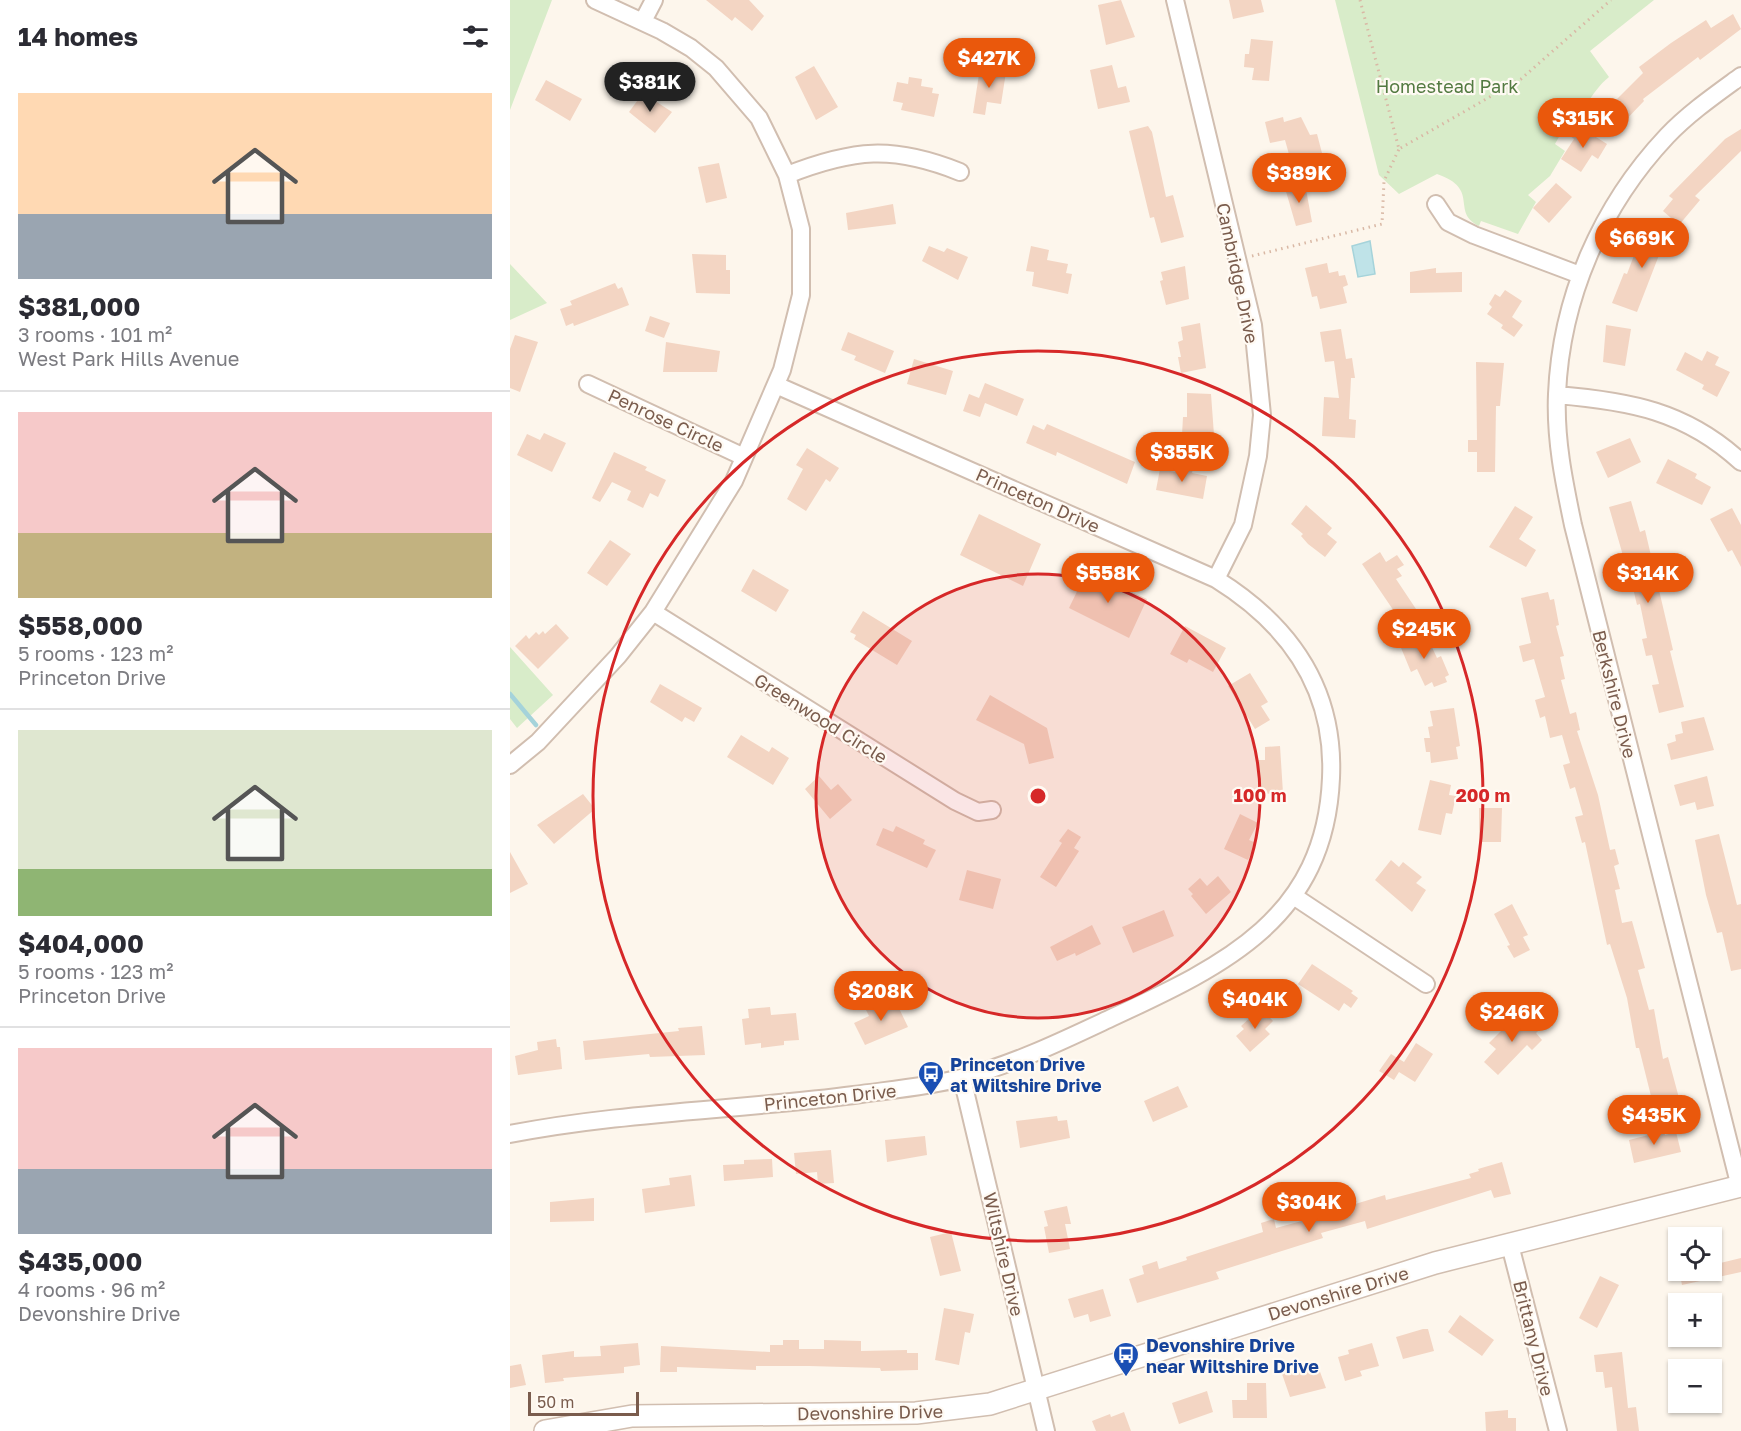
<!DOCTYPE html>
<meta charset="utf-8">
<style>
:root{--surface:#fff;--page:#f2f2f3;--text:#2b2b33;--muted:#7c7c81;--line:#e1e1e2;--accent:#ea580c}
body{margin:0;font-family:"Golos Text",sans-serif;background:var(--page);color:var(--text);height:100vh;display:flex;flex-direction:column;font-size:22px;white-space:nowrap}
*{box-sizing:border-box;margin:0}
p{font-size:20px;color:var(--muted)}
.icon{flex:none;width:33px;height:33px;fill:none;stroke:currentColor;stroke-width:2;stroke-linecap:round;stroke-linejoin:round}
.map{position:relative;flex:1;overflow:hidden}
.drawer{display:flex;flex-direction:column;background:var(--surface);width:510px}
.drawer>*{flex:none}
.controls{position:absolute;left:1158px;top:1227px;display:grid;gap:12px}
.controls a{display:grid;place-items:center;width:54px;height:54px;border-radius:0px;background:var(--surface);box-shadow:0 2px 4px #0004;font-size:30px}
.scale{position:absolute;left:18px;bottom:15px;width:111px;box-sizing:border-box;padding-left:6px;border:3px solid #7a5c4d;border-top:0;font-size:16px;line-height:21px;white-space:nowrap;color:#7a5c4d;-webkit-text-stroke:4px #fffaf3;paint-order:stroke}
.price{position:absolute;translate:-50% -51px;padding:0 14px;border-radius:21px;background:var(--accent);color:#fff;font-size:20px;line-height:39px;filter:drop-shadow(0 2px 3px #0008)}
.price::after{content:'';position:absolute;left:50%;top:36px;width:18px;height:14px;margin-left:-9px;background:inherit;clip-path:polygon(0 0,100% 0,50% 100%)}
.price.active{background:#222;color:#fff}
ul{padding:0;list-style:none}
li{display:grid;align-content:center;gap:12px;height:318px;padding:0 18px}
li+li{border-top:2px solid var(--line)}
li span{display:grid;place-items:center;height:186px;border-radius:0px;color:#555}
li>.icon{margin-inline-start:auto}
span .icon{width:108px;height:108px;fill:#fffc;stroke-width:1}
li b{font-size:26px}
h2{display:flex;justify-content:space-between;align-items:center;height:72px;padding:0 18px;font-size:26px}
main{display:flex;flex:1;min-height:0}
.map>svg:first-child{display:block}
.green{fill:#d8ecc9}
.water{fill:#bfe3e8;stroke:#a5d3da;stroke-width:1.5}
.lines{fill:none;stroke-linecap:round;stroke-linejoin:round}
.stream{stroke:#a5d3da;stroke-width:4.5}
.building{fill:#f3d5c3}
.minor-casing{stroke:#d1beb0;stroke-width:20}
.tertiary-casing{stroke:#d1beb0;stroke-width:24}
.path{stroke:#d9b8a5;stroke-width:3;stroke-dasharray:1.5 4.5;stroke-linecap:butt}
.minor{stroke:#fff;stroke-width:16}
.tertiary{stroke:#fff;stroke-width:21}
.ring{fill:none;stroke:#d62828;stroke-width:3}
.labels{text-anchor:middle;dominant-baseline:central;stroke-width:4.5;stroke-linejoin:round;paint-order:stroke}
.park-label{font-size:18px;fill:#537a41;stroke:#fffaf3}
.street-label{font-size:18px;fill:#7a5c4d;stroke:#fffaf3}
.transit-label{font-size:18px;font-weight:bold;fill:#164399;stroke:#fffaf3;text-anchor:start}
.centre{fill:#d62828;stroke:#fffaf3;stroke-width:3}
.ring-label{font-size:18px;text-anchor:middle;font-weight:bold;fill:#d62828;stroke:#fffaf3;stroke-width:4.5;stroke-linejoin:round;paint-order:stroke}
</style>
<main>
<section class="drawer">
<h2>14 homes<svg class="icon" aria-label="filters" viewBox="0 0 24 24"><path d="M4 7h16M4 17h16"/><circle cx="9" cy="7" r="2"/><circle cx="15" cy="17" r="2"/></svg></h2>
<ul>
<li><span style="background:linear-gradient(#ffd9b3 65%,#9aa5b1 0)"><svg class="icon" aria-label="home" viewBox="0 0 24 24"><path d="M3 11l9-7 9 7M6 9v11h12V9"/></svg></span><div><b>$381,000</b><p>3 rooms · 101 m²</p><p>West Park Hills Avenue</p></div></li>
<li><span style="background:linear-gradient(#f6c9c9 65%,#c2b280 0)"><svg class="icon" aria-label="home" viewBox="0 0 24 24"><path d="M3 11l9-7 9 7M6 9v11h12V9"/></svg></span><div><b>$558,000</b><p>5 rooms · 123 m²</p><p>Princeton Drive</p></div></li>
<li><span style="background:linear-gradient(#dfe7d0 75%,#8fb573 0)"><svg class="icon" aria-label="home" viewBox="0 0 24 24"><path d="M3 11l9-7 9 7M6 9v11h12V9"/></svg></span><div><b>$404,000</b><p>5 rooms · 123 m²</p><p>Princeton Drive</p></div></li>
<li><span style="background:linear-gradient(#f6c9c9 65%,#9aa5b1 0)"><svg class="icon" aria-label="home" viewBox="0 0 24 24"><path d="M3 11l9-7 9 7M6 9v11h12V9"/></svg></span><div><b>$435,000</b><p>4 rooms · 96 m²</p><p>Devonshire Drive</p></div></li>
</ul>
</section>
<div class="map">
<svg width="1231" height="1431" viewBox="0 0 1231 1431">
<rect width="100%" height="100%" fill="#fdf6ec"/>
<!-- green -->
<path class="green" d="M0 0H42L0 110Z
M825 0H1144L1080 51 1099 77C1080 92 1072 117 1055 136L1050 135 1045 144 1055 151 1040 176 1018 195 1026 202 1008 234 971 221 969 226C940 212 971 189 927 174L889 194 869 175Z
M0 264 37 303 0 320Z
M0 647 43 695 7 728 0 719Z"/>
<!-- water -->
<path class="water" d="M860 241 865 274 848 277 842 246Z"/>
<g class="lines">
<!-- stream -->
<path class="stream" d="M0 694 26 725"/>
</g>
<!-- building -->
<path class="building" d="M196 0H239L254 16 242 31 225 17 222 21Z
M611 0 625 37 596 45 588 5Z
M719 0H751L754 12 723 19Z
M1223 14 1231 29 1190 60 1188 57 1133 99 1134 101 1109 127 1094 112 1133 73 1129 67 1161 43 1196 20 1201 28Z
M741 39 763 41 759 81 742 80 744 68 734 67 735 54H739Z
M602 65 608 88 616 86 620 102 588 109 580 70Z
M304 66 328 107 306 120 285 77Z
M470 68 496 72 491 104 477 102 475 115 463 113Z
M399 77 412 79 411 86 423 88 422 93 429 94 424 117 391 110 393 103 383 101 387 82 398 84Z
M36 80 72 99 60 121 25 100Z
M133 93 162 112 145 133 119 112Z
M773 117 774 122 791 117 800 135 807 134 812 153 780 158 775 140 760 143 755 122Z
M1067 125 1097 144 1088 159 1082 155 1071 172 1051 159 1064 139 1060 136Z
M638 126 642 132 656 197 663 195 674 237 651 243 644 217 640 218 619 131Z
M1231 129V151L1185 196 1190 200 1169 225 1153 211 1163 199 1159 196 1215 139Z
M209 163 217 198 196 203 188 167Z
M1046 183 1062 197 1039 223 1023 208Z
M795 184 802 222 786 226 775 188Z
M383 204 386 224 338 230 336 213Z
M1135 226 1164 237 1158 252 1151 250 1127 312 1102 303 1114 273 1117 274Z
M419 246 434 252 437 248 458 257 448 280 412 261Z
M521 246 539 250 537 260 558 264 556 273 562 274 558 294 522 286 524 272 516 271Z
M182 254 216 255V270H220V294L186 293Z
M817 263 819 273 828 271 829 276 835 275 838 285 833 287 837 303 810 309 807 296 802 297 795 268Z
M675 266 679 299 656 305 650 281 653 280 651 272Z
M926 268V273L952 272V292L900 293V272Z
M105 283 108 289 112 287 119 305 64 326 63 323 56 326 50 309 62 305 60 301Z
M995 290 1012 301 1002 317 1013 325 1004 337 991 328 993 325 977 314 982 307 979 304 985 294 990 297Z
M140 316 160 323 154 338 135 331Z
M690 323 696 368 671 373 668 357H671L668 342 673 340 671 327Z
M1096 325 1121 329 1115 366 1093 362Z
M831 329 836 359 842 358 845 378H841L839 419 846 420 845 438 812 436 814 397 829 398 824 361 815 362 810 332Z
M338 332 384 351 375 373 344 360 346 356 331 350Z
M5 335 28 342 10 392 0 388V349Z
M156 342 210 351 207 372H153Z
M1197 351 1209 357 1205 365 1220 372 1207 397 1192 389 1194 385 1166 370 1175 352 1192 361Z
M404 359 443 371 436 395 397 384Z
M966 362 994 363 990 406H986L985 472H967V452H958V440H967Z
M475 383 514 399 507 416 475 403 470 417 453 411 459 394 469 398Z
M677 393 701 394 704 435H672L673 417H677Z
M537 424 625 462 617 484 547 452 546 456 516 443 523 425 534 430Z
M34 433 56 443 42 472 7 455 17 434 30 440Z
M1120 438 1131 462 1098 478 1086 452Z
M297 448 329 468 320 482 316 479 296 511 277 499 293 469 286 465Z
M104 452 137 467 135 470 156 480 148 497 140 493 133 508 117 500 121 491 102 482 90 502 82 498Z
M1158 459 1187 474 1185 478 1201 487 1192 505 1146 483Z
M672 466 683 468 682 473 697 476 693 499 646 490 650 469 671 473Z
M1121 501 1130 532 1135 530 1163 650 1160 651 1174 707 1149 713 1142 685 1149 684 1142 655 1136 656 1132 639 1137 638 1130 604 1127 605 1122 584 1117 586 1113 567 1116 566 1099 507Z
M796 505 822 528 817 534 827 542 815 557 798 544 791 536 793 534 781 524Z
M1005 506 1023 517 1009 539 1026 550 1016 567 979 547Z
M1222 508 1231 525V567L1222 550 1218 552 1200 519Z
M469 514 531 544 513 586 450 555Z
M100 540 121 554 97 586 77 573Z
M870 552 876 562 887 555 894 565 887 569 892 576 886 579 908 612 892 623 852 564Z
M243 569 279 590 266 612 231 591Z
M577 571 637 599 619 638 559 608Z
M1038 592 1040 600 1044 599 1049 625 1046 626 1054 656 1050 657 1055 679 1051 680 1060 714 1066 712 1070 730 1067 731 1088 795 1100 850 1105 849 1109 864 1104 866 1110 889 1105 890 1112 923 1122 921 1135 968 1128 970 1139 1010 1144 1009 1153 1059 1158 1057 1169 1098 1143 1104 1129 1048H1126L1117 998 1100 944 1097 945 1075 842 1072 843 1065 817 1073 815 1065 787 1060 789 1053 765 1060 763 1052 735 1040 738 1035 716 1030 718 1025 700 1035 697 1024 659 1013 662 1009 646 1021 643 1011 598Z
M353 611 402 641 387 665 344 639 346 635 340 632Z
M46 624 59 638 28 669 5 646 16 635 19 639 26 632 29 635 33 631 35 634Z
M675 626 716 648 703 672 679 659 677 663 660 654Z
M915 632 927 658 931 656 939 675 935 677 937 682 924 687 922 682 915 686 907 669 901 672 889 643Z
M740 673 758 702 751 706 760 720 745 729 718 686Z
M150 684 192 708 184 722 175 717 172 722 140 702Z
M480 695 537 728 544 758 519 764 514 744 466 720Z
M944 708 950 746 946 747 948 759 921 763 920 752H916L914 738H920L918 727 923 726 920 711Z
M1194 717 1204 750 1161 760 1157 744 1166 741 1165 735 1173 733 1171 722Z
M231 735 259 752 262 747 279 758 263 785 217 757Z
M770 746 773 793 749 794 747 760H755V747Z
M309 776 321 790 328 784 342 800 320 819 295 789Z
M1197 776 1204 806 1187 810 1185 802 1170 806 1164 785Z
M920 780 941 785 939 795 946 796 942 814 936 813 931 835 908 830Z
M73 794 85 809 44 844 27 825Z
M969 808H992L991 842H969Z
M730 814 748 823 739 840 746 843 738 860 714 849Z
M386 826 415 840 413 844 426 850 417 868 366 845 373 828 383 832Z
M558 829 571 837 564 848 569 851 546 887 530 877 552 843 549 841Z
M1209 834 1227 905 1231 904V969L1221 971 1212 932 1207 933 1196 895 1185 840Z
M0 852 18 884 0 893Z
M881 860 889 867 893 862 912 877 906 883 916 890 902 912 865 880Z
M457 870 491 879 483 909 449 900Z
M708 876 721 892 696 914 681 896 683 894 678 889 690 878 697 886Z
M1002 904 1018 935 1013 937 1020 950 1004 958 997 946 1000 945 984 914Z
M654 910 664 936 623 953 612 927Z
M582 925 591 944 566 956 565 953 547 961 540 947Z
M802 964 843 991 841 993 848 998 841 1008 834 1003 829 1011 788 984Z
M371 1000 375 1007 386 1002 398 1027 355 1045 344 1023 359 1016 355 1008Z
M260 1007 261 1015 286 1013 289 1040 274 1041V1045L251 1048V1043L235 1045 232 1019 239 1018 238 1009Z
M751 1008 763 1021 755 1029 760 1034 740 1052 726 1036 734 1029 731 1026Z
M1012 1014 1029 1030 1026 1033 1032 1040 1022 1050 1017 1045 988 1075 974 1062 986 1049 979 1043 997 1025 999 1028Z
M192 1026 195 1055 140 1057 139 1054 75 1060 73 1041 169 1031 168 1028Z
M46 1039 47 1047H50L52 1069 8 1075 5 1056 28 1050 27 1042Z
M906 1043 923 1054 905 1082 889 1072 884 1080 869 1071 881 1054 894 1062Z
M668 1086 678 1107 643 1122 634 1101Z
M547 1116 548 1121 557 1120 560 1138 510 1148 506 1121Z
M1154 1131 1155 1135 1166 1132 1171 1152 1124 1163 1119 1140Z
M415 1136 417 1155 377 1162 375 1140Z
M321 1150 324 1183 308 1184 307 1172 286 1174 284 1153Z
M262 1159 263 1177 214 1181 213 1165 234 1164V1160Z
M992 1162 1001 1194 984 1198 981 1190 857 1229 855 1221 811 1233 813 1238 706 1272 709 1279 627 1303 619 1279 634 1274 632 1266 647 1261 649 1269 677 1260 676 1257 753 1232 751 1223 764 1219 766 1228 799 1219 798 1214 821 1207 822 1211 875 1195 876 1200 961 1178 959 1174 969 1171 968 1169Z
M181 1175 185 1206 135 1213 132 1189 160 1185 159 1178Z
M84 1198V1221L40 1222V1202Z
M557 1206 561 1224H555L560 1249 539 1253 534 1227 538 1226 534 1211Z
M441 1232 451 1271 430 1276 420 1237Z
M1231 1258V1272L1172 1285 1169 1270H1202V1265Z
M1090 1276 1109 1285 1087 1328 1069 1318Z
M593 1289 601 1316 580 1322 578 1314 564 1318 558 1299Z
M434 1308 464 1314 460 1333 455 1332 449 1365 425 1360Z
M950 1315 984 1340 972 1356 938 1332Z
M913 1329H918L924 1351 893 1359 886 1337Z
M273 1340H289V1349H314V1340L351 1341V1351L397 1350V1353H408V1370L371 1371 370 1368 299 1366H246V1370L167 1367V1372H150L151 1346 260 1352V1345H273Z
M128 1343 130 1365 114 1367V1373L53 1378 54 1381 35 1383 32 1355 64 1351V1357L91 1356 90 1346Z
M862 1343 869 1366 850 1371 852 1376 835 1381 828 1357 839 1354 838 1350Z
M1112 1352 1118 1408 1126 1407 1129 1431H1107L1102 1387 1095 1388 1093 1372H1086L1084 1355Z
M806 1361 816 1388 780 1397 772 1374Z
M11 1364 16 1385 0 1388V1366Z
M737 1383H756L757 1418H723L722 1400H737Z
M697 1391 703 1412 669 1424 662 1403Z
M998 1410V1418H1006V1431H976L975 1412Z
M614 1412 621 1431H586L582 1421 600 1414 601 1417Z"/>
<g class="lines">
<defs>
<path id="minor" d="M665 0 743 325 752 415 748 456 733 525 706 579
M133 21 144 0
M277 175C343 149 383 145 450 172
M926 204 938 222 964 235 1070 275
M78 384 234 457
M1047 395C1119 401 1176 411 1231 462
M143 612 445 801 468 812 482 810
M0 765 28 742 108 656 143 612 224 481 272 370 291 295V229L277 175 249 118 206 68 181 48 152 31 85 0
M785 897 916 984
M452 1078 536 1431
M0 1134C114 1112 229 1110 344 1095 379 1090 416 1087 451 1078 505 1064 554 1040 603 1017 715 965 815 918 821 778 825 689 780 625 706 579L266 385
M1230 1187 1063 525C1054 482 1045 439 1047 394 1051 298 1091 206 1157 136 1179 113 1205 95 1231 76
M1000 1245 1048 1431"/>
<path id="tertiary" d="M35 1431 122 1416 406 1413 480 1404 925 1263 1231 1186"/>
</defs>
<!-- minor casing -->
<use href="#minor" class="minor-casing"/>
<!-- tertiary casing -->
<use href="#tertiary" class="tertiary-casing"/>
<!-- path -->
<path class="path" d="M850 0 889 149 1011 79 1101 0
M742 256 872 224 874 181 889 149"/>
<!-- minor -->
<use href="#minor" class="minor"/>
<!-- tertiary -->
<use href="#tertiary" class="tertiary"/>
</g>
<!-- distance rings -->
<circle cx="528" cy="796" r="222" fill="#d62828" fill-opacity=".12"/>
<g class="ring">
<circle cx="528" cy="796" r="222"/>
<circle cx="528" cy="796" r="445"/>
</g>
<!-- icons -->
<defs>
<symbol id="bus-pin" viewBox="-11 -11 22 30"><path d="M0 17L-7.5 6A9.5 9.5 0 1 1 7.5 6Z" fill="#1a4fb4" stroke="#fffaf3"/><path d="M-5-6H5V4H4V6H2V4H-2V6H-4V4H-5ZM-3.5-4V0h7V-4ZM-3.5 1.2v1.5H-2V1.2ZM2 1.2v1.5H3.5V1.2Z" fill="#fff"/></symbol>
</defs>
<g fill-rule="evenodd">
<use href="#bus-pin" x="406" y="1059" width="30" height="40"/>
<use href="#bus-pin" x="601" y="1340" width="30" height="40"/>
</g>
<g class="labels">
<!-- park labels -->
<g class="park-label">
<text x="937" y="86">Homestead Park</text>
</g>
<!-- street labels -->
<g class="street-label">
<text transform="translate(728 273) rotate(78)">Cambridge Drive</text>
<text transform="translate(156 420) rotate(25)">Penrose Circle</text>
<text transform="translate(528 500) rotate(24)">Princeton Drive</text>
<text transform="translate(1105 694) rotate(76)">Berkshire Drive</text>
<text transform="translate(311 718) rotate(32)">Greenwood Circle</text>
<text transform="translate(320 1097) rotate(-6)">Princeton Drive</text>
<text transform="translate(494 1254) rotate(77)">Wiltshire Drive</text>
<text transform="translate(828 1293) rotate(-17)">Devonshire Drive</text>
<text transform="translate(1024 1338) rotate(76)">Brittany Drive</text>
<text transform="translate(360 1412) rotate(-1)">Devonshire Drive</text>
</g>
<!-- transit labels -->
<g class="transit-label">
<text x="440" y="1064">Princeton Drive<tspan x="440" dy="21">at Wiltshire Drive</tspan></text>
<text x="636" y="1345">Devonshire Drive<tspan x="636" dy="21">near Wiltshire Drive</tspan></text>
</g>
</g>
<circle cx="528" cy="796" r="9" class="centre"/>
<g class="ring-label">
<text x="750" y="802">100 m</text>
<text x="973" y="802">200 m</text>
</g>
</svg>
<div class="controls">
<a><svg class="icon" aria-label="locate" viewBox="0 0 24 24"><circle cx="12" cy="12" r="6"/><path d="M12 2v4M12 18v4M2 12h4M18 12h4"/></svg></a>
<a>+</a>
<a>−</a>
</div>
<div class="scale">50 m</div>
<b class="price" style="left:479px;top:89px">$427K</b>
<b class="price active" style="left:140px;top:113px">$381K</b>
<b class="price" style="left:1073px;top:149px">$315K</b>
<b class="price" style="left:789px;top:204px">$389K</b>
<b class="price" style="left:1132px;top:269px">$669K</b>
<b class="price" style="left:672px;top:483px">$355K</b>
<b class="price" style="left:598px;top:604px">$558K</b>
<b class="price" style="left:1138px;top:604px">$314K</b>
<b class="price" style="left:914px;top:660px">$245K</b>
<b class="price" style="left:371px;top:1022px">$208K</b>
<b class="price" style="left:745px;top:1030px">$404K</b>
<b class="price" style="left:1002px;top:1043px">$246K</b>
<b class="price" style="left:1144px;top:1146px">$435K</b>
<b class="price" style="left:799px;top:1233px">$304K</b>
</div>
</main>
